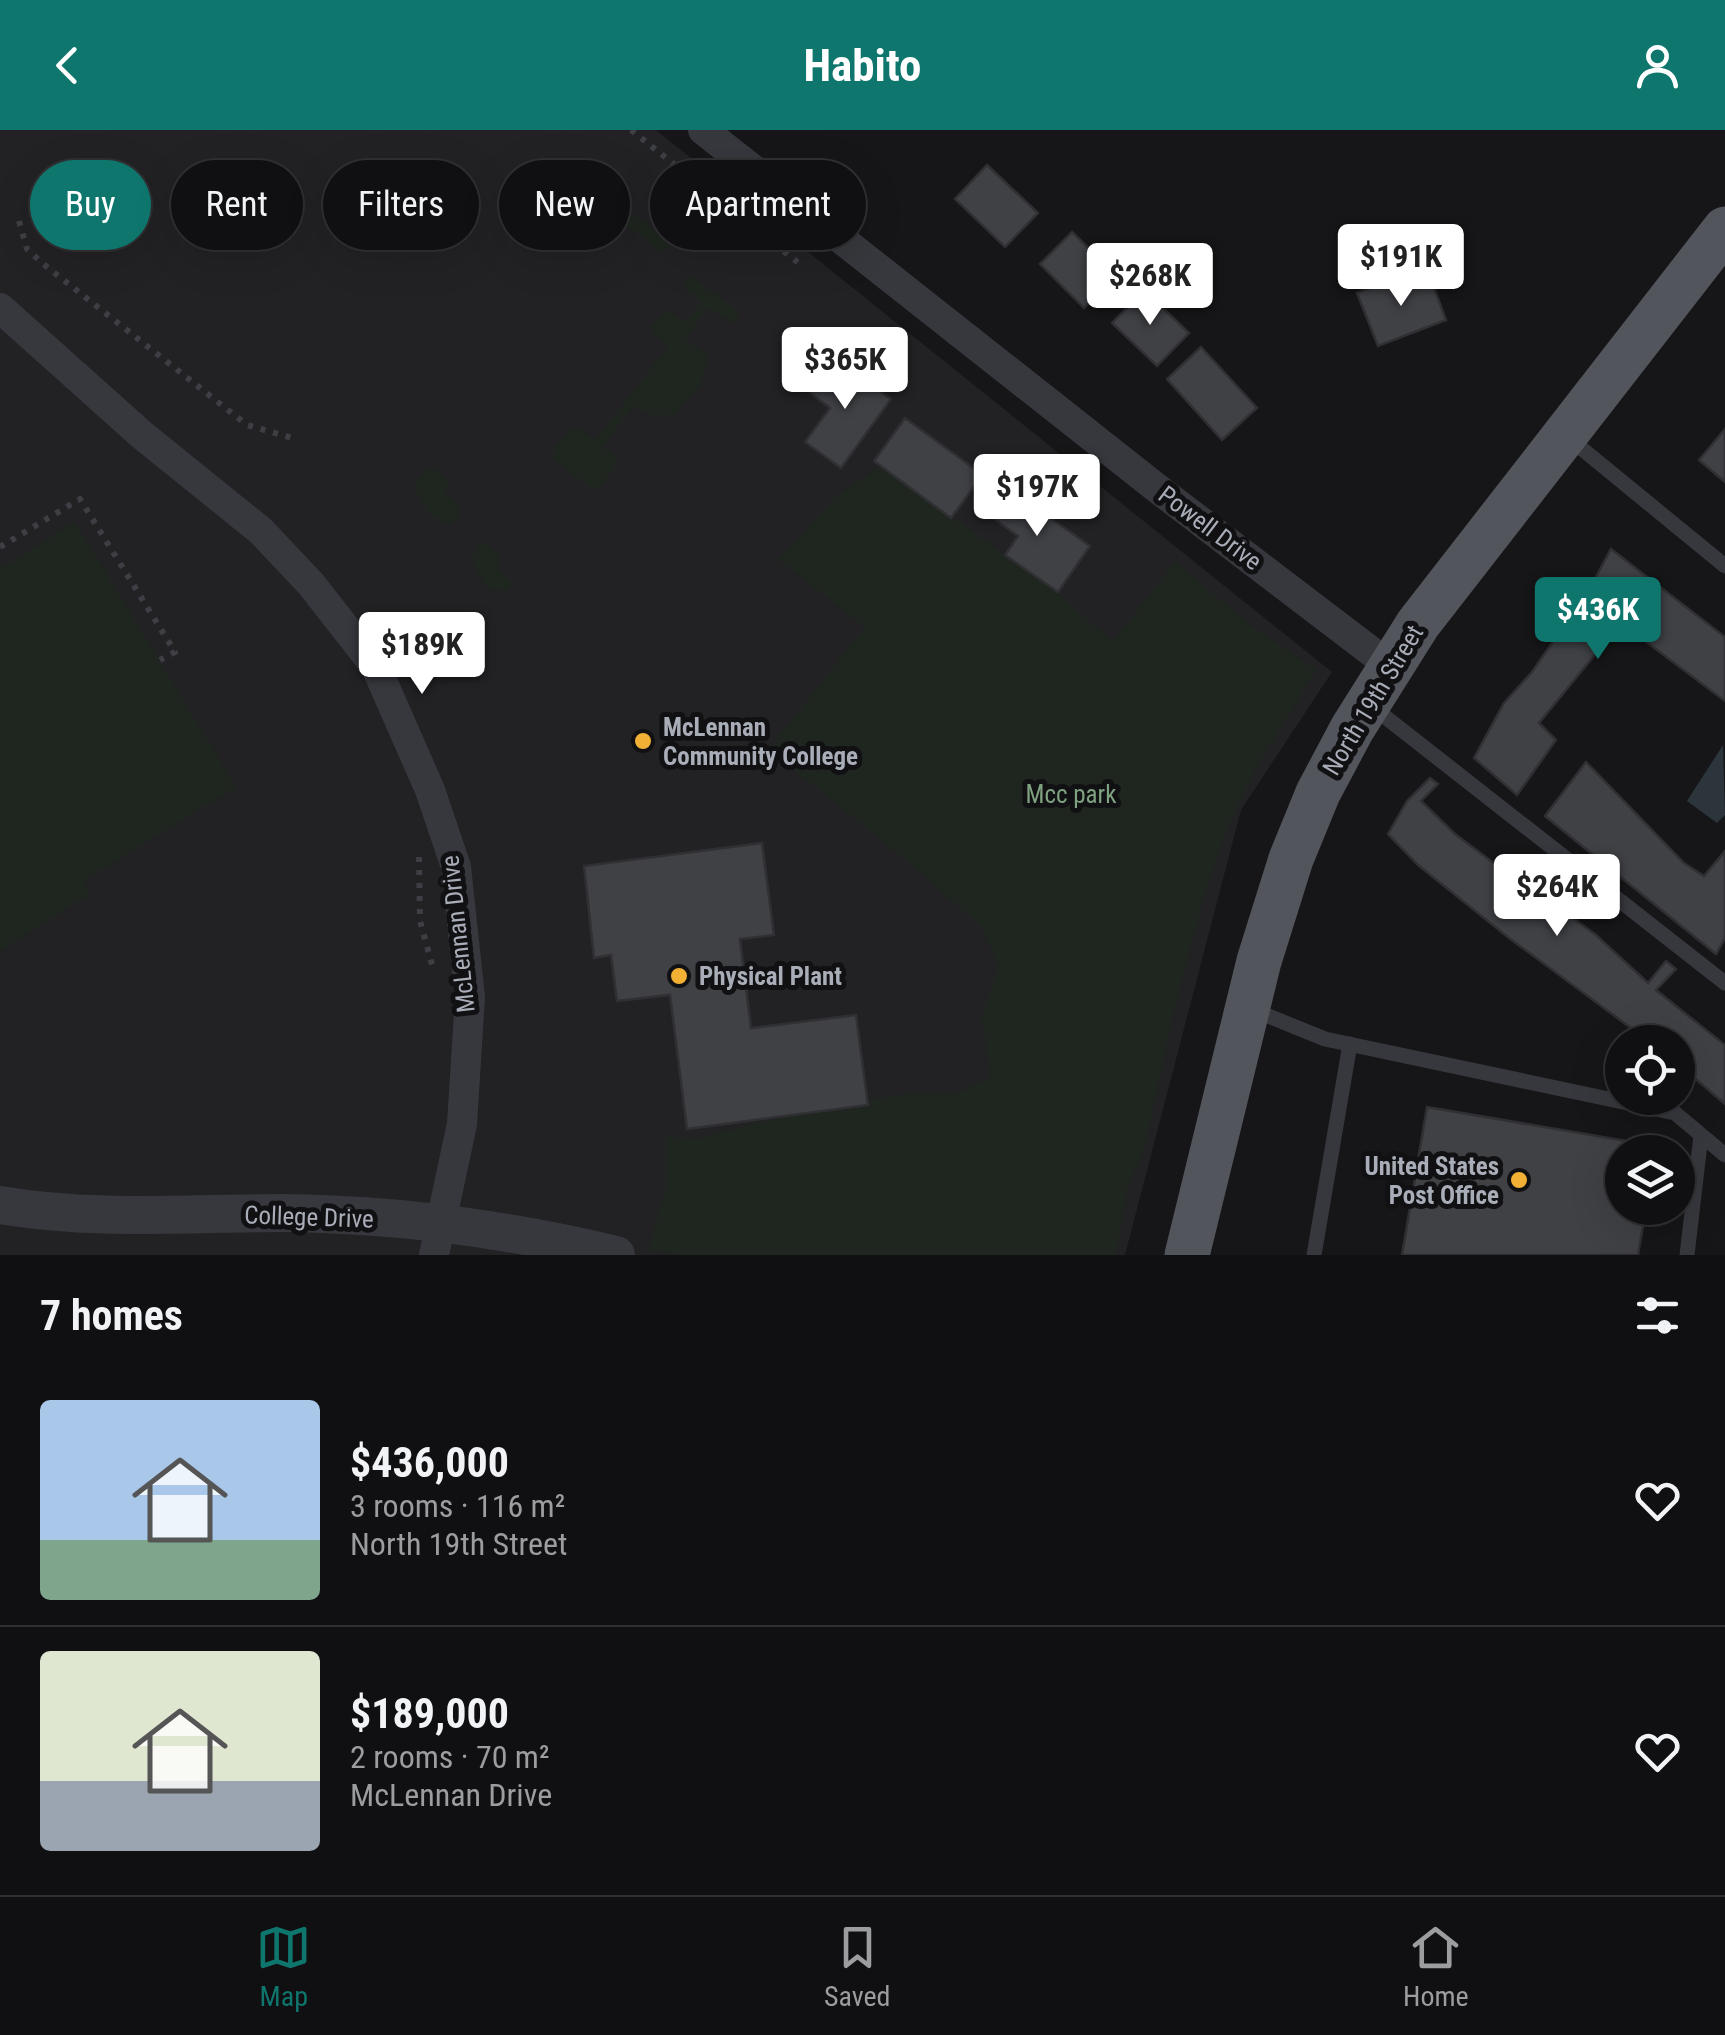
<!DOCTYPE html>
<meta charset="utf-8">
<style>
:root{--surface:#101012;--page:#1e1e20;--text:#f1f3f6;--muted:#9c9d9f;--line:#303032;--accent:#0f766e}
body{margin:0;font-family:"Roboto Condensed",sans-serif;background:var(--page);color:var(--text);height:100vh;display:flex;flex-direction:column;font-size:38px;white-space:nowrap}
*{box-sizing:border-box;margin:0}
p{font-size:32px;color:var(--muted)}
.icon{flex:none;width:55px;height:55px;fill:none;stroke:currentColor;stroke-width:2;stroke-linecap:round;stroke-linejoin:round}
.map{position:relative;height:1125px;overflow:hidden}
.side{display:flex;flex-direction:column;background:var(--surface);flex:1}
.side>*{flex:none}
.hud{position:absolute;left:30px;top:30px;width:1000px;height:90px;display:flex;gap:20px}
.buttons{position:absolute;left:1605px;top:895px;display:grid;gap:20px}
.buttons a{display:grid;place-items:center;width:90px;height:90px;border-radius:50%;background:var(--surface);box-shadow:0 10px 40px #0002,0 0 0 2px var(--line);font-size:50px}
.price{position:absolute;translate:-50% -85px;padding:0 22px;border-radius:10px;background:#fff;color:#222;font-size:32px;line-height:65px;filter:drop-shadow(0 2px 5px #0008)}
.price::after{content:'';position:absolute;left:50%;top:60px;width:30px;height:22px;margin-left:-15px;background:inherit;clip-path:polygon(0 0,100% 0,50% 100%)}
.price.current{background:var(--accent);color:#fff}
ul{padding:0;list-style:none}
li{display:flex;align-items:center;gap:30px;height:250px;padding:0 40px}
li+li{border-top:2px solid var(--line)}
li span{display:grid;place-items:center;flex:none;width:280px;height:200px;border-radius:10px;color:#555}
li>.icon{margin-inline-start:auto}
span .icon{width:120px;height:120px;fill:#fffc;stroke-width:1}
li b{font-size:42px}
h2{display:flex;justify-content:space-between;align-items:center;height:120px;padding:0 40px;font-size:42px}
.pill{padding:0 35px;border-radius:45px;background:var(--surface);box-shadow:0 10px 40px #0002,0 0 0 2px var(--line);font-size:35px;line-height:90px}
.pill.current{background:var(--accent);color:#fff}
header{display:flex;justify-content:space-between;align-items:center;height:130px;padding:0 40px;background:var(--accent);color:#fff;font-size:45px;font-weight:700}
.tabs{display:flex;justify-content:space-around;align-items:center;height:140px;border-top:2px solid var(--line);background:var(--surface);font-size:28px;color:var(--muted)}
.tabs a{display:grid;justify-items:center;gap:5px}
.tabs .current{color:var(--accent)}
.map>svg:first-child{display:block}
.built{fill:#222225}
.green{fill:#1e261f}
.water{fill:#2c353c}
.building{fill:#404145;stroke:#303034;stroke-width:2.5}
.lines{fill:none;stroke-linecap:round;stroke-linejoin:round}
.path{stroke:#3d3f44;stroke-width:6;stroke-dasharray:5 8;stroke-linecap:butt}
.service{stroke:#37383d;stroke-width:15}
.minor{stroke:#37383d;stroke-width:30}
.tertiary{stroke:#37383d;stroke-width:38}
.primary{stroke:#53555c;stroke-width:45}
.poi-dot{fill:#f2b134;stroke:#111113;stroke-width:4}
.labels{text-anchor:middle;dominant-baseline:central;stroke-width:10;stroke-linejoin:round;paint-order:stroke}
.street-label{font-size:25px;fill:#a8adb8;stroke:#111113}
.poi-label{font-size:25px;font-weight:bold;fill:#a8adb8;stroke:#111113;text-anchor:start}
.park-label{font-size:25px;fill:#7fa381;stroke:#111113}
</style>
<header><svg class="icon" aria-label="back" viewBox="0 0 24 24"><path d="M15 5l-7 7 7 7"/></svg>Habito<svg class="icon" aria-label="person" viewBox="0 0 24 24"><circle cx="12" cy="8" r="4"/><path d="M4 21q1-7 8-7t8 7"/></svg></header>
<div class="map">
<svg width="1725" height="1125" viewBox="0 0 1725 1125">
<rect width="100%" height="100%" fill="#161618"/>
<!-- built -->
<path class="built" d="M0 0H656L1332 542 1241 680 1125 1125H0Z"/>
<!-- green -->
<path class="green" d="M628 81 666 108 670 114 669 119 659 121 623 92 622 88Z
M691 146 736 180 738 189 735 193 709 178 685 208 707 227 702 252 674 285H649L633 276 602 317 617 328V335L599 358 592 359 554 330 553 319 572 297 580 299 595 310 668 217 652 203V196L668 180 685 192 701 173 684 158Z
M429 336 449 350 450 353 444 360 460 378 457 389 448 395 430 385 415 360 417 350Z
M881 336 1058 463 1112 512 1175 432 1253 497 1316 540 1256 638 1228 697 1207 756 1175 876 1145 1016 1127 1059 1116 1125H676L649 1119 666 1057V1007L700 1008 757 993 894 965 959 963 991 947 982 886 999 835 981 797 924 745 769 619 865 497 779 430 836 366Z
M75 392 236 657 83 751 90 764 0 821V439Z
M480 413 487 414 502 426 496 437 513 453 506 462 487 457 471 429Z"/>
<!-- water -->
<path class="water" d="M1723 615 1725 685 1717 693 1687 671Z"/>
<!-- building -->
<path class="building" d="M987 35 1038 83 1005 117 955 69Z
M1072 102 1116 145 1084 178 1040 134Z
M1400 146 1404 157 1430 147 1446 190 1378 216 1357 163Z
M1144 160 1189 203 1157 236 1112 193Z
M1201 217 1257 278 1222 310 1167 249Z
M835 228 891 269 841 338 805 312 830 278 810 263Z
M905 288 983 345 951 388 874 331Z
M1725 299V352L1699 330Z
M1003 354 1090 416 1058 462 1005 425 1018 406 984 382Z
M1611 419 1725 507V571L1621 493 1539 593 1556 610 1517 665 1474 628 1504 573 1532 542 1590 458Z
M1586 632 1684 733 1704 746 1725 721V808L1716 824 1545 686Z
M1430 648 1438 654 1421 671 1455 704 1519 752 1532 733 1547 740 1532 758 1596 805 1648 853 1666 831 1676 839 1656 860 1725 915V974L1678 934V912H1650L1509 808 1418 735 1388 704 1407 671Z
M762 713 774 805 740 809 751 898 856 885 868 975 687 999 670 865 617 871 611 825 594 828 584 736Z
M1427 977 1656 1016 1655 1022H1622V1078H1646L1638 1125H1402Z"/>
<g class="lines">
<!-- path -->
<path class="path" d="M631 0 801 135
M19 91 27 119 42 133 247 295 296 309
M0 417 80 369 175 522 160 530
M419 727 420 791 434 842"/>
<!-- service -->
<path class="service" d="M1570 309 1725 436
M1370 575 1725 853
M1251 879 1325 909 1675 983 1725 1025
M1314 1125 1350 914
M1687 1125 1701 1005"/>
<!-- minor -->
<path class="minor" d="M703 0 1158 359 1389 535
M0 178 142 305 261 401 311 454 376 537 430 660 456 737 470 867 462 994 434 1125"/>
<!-- tertiary -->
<path class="tertiary" d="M0 1075C94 1091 187 1083 282 1083 394 1084 507 1099 616 1125"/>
<!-- primary -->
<path class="primary" d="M1187 1125 1259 831 1291 729 1318 663 1352 599 1418 494 1725 99"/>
</g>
<!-- markers -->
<g class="poi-dot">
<circle cx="643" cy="611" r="10"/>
<circle cx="679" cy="846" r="10"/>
<circle cx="1519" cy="1050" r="10"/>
</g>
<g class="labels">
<!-- street labels -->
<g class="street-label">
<text transform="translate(1210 398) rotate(37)">Powell Drive</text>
<text transform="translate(1373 570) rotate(-59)">North 19th Street</text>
<text transform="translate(458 804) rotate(-96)">McLennan Drive</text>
<text transform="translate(309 1087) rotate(2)">College Drive</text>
</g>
<!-- poi labels -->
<g class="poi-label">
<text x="663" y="597">McLennan<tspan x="663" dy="29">Community College</tspan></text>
<text x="699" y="846">Physical Plant</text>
<text x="1499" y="1036" text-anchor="end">United States<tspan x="1499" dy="29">Post Office</tspan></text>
</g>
<!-- park labels -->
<g class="park-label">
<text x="1071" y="664">Mcc park</text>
</g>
</g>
</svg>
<div class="buttons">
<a><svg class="icon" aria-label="locate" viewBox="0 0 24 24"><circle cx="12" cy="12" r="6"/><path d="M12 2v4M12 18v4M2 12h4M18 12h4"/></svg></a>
<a><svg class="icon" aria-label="layers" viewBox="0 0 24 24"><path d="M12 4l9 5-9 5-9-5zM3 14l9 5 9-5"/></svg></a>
</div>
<b class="price" style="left:1401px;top:179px">$191K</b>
<b class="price" style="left:1150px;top:198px">$268K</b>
<b class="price" style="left:845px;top:282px">$365K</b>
<b class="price" style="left:1037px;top:409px">$197K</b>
<b class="price current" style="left:1598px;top:532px">$436K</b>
<b class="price" style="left:422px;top:567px">$189K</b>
<b class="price" style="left:1557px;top:809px">$264K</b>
<div class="hud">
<a class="pill current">Buy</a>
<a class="pill">Rent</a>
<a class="pill">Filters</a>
<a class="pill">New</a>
<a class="pill">Apartment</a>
</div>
</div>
<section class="side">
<h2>7 homes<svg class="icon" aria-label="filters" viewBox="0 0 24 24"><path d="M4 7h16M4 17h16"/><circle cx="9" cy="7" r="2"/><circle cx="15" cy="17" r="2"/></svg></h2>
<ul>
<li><span style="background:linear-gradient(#a9c7e8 70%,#7fa58c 0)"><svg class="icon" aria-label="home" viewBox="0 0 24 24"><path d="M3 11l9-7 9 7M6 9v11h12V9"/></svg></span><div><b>$436,000</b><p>3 rooms · 116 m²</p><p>North 19th Street</p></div><svg class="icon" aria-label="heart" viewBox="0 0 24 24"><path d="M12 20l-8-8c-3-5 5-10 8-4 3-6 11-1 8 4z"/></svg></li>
<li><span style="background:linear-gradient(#dfe7d0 65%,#9aa5b1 0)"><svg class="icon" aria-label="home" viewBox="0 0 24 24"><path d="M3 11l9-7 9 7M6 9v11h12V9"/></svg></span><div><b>$189,000</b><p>2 rooms · 70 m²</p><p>McLennan Drive</p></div><svg class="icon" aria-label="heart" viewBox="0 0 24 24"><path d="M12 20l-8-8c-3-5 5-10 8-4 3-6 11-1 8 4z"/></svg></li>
</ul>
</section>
<nav class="tabs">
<a class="current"><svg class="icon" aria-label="map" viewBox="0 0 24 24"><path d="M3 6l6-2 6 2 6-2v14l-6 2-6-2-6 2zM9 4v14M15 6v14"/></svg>Map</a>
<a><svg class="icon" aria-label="saved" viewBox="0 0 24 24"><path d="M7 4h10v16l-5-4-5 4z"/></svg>Saved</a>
<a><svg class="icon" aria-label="home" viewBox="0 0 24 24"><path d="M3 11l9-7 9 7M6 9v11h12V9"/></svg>Home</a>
</nav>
